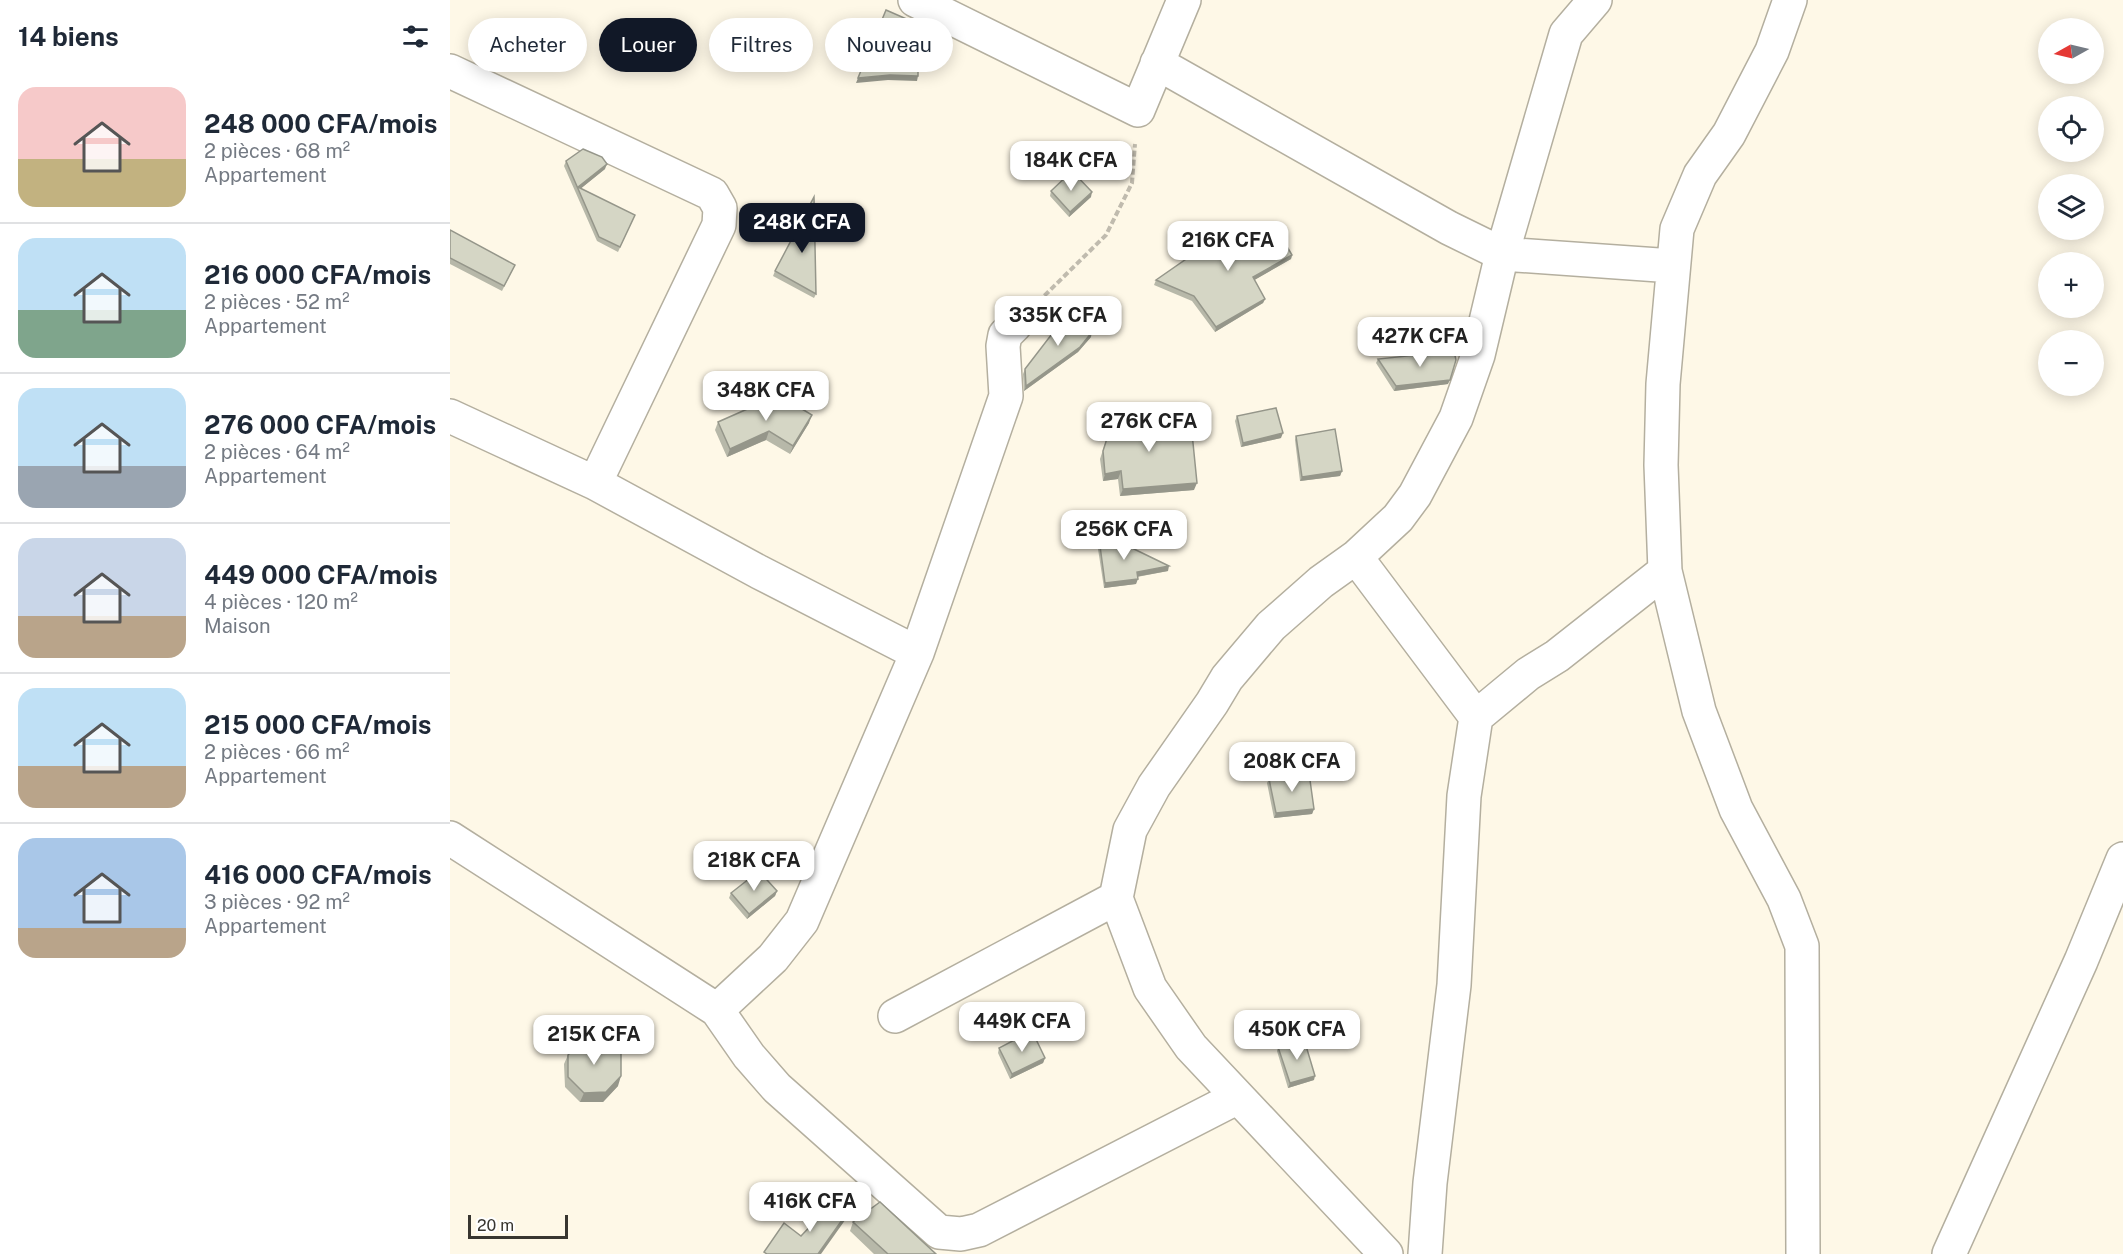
<!DOCTYPE html>
<html lang="fr">
<meta charset="utf-8">
<style>
:root{--surface:#fff;--page:#f2f2f3;--text:#1f2937;--muted:#747a83;--line:#e0e1e3;--accent:#111827}
body{margin:0;font-family:"Public Sans",sans-serif;background:var(--page);color:var(--text);height:100vh;display:flex;flex-direction:column;font-size:22px;white-space:nowrap}
*{box-sizing:border-box;margin:0}
p{font-size:20px;color:var(--muted)}
.icon{flex:none;width:33px;height:33px;fill:none;stroke:currentColor;stroke-width:2;stroke-linecap:round;stroke-linejoin:round}
.map{position:relative;flex:1;overflow:hidden}
.drawer{display:flex;flex-direction:column;background:var(--surface);width:450px}
.drawer>*{flex:none}
.hud{position:absolute;left:18px;top:18px;width:570px;height:54px;display:flex;gap:12px}
.needle{width:39px;rotate:262deg}
.tools{position:absolute;left:1588px;top:18px;display:grid;gap:12px}
.tools a{display:grid;place-items:center;width:66px;height:66px;border-radius:50%;background:var(--surface);box-shadow:0 3px 15px #0003;font-size:30px}
.scale{position:absolute;left:18px;bottom:15px;width:100px;box-sizing:border-box;padding-left:6px;border:3px solid #383630;border-top:0;font-size:16px;line-height:21px;white-space:nowrap;color:#383630;-webkit-text-stroke:4px #fff;paint-order:stroke}
.price{position:absolute;translate:-50% -51px;padding:0 14px;border-radius:12px;background:#fff;color:#222;font-size:20px;line-height:39px;filter:drop-shadow(0 2px 3px #0008)}
.price::after{content:'';position:absolute;left:50%;top:36px;width:18px;height:14px;margin-left:-9px;background:inherit;clip-path:polygon(0 0,100% 0,50% 100%)}
.price.active{background:var(--accent);color:#fff}
ul{padding:0;list-style:none}
li{display:flex;align-items:center;gap:18px;height:150px;padding:0 18px}
li+li{border-top:2px solid var(--line)}
li span{display:grid;place-items:center;flex:none;width:168px;height:120px;border-radius:18px;color:#555}
li>.icon{margin-inline-start:auto}
span .icon{width:72px;height:72px;fill:#fffc;stroke-width:1}
li b{font-size:26px}
h2{display:flex;justify-content:space-between;align-items:center;height:72px;padding:0 18px;font-size:26px}
.chip{padding:0 21px;border-radius:27px;background:var(--surface);box-shadow:0 3px 15px #0003;font-size:21px;line-height:54px}
.chip.active{background:var(--accent);color:#fff}
main{display:flex;flex:1;min-height:0}
.map>svg:first-child{display:block}
.lines{fill:none;stroke-linecap:round;stroke-linejoin:round}
.minor-casing{stroke:#b4af9f;stroke-width:36}
.path{stroke:#c0bbae;stroke-width:4;stroke-dasharray:6 3;stroke-linecap:butt}
.minor{stroke:#fff;stroke-width:33}
.wall{fill:#b7b8a9}
.shaded-wall{fill:#95968a}
.building{fill:#d5d6c5;stroke:#95968a;stroke-width:1.5}
</style>
<main>
<section class="drawer">
<h2>14 biens<svg class="icon" aria-label="filters" viewBox="0 0 24 24"><path d="M4 7h16M4 17h16"/><circle cx="9" cy="7" r="2"/><circle cx="15" cy="17" r="2"/></svg></h2>
<ul>
<li><span style="background:linear-gradient(#f6c9c9 60%,#c2b280 0)"><svg class="icon" aria-label="home" viewBox="0 0 24 24"><path d="M3 11l9-7 9 7M6 9v11h12V9"/></svg></span><div><b>248 000 CFA/mois</b><p>2 pièces · 68 m²</p><p>Appartement</p></div></li>
<li><span style="background:linear-gradient(#bfe0f5 60%,#7fa58c 0)"><svg class="icon" aria-label="home" viewBox="0 0 24 24"><path d="M3 11l9-7 9 7M6 9v11h12V9"/></svg></span><div><b>216 000 CFA/mois</b><p>2 pièces · 52 m²</p><p>Appartement</p></div></li>
<li><span style="background:linear-gradient(#bfe0f5 65%,#9aa5b1 0)"><svg class="icon" aria-label="home" viewBox="0 0 24 24"><path d="M3 11l9-7 9 7M6 9v11h12V9"/></svg></span><div><b>276 000 CFA/mois</b><p>2 pièces · 64 m²</p><p>Appartement</p></div></li>
<li><span style="background:linear-gradient(#c9d6e8 65%,#b9a48a 0)"><svg class="icon" aria-label="home" viewBox="0 0 24 24"><path d="M3 11l9-7 9 7M6 9v11h12V9"/></svg></span><div><b>449 000 CFA/mois</b><p>4 pièces · 120 m²</p><p>Maison</p></div></li>
<li><span style="background:linear-gradient(#bfe0f5 65%,#b9a48a 0)"><svg class="icon" aria-label="home" viewBox="0 0 24 24"><path d="M3 11l9-7 9 7M6 9v11h12V9"/></svg></span><div><b>215 000 CFA/mois</b><p>2 pièces · 66 m²</p><p>Appartement</p></div></li>
<li><span style="background:linear-gradient(#a9c7e8 75%,#b9a48a 0)"><svg class="icon" aria-label="home" viewBox="0 0 24 24"><path d="M3 11l9-7 9 7M6 9v11h12V9"/></svg></span><div><b>416 000 CFA/mois</b><p>3 pièces · 92 m²</p><p>Appartement</p></div></li>
</ul>
</section>
<div class="map">
<svg width="1673" height="1254" viewBox="0 0 1673 1254">
<rect width="100%" height="100%" fill="#fef8e7"/>
<g class="lines">
<defs>
<path id="minor" d="M465 0 688 110 734 0
M1340 0 1322 51 1279 134 1250 175 1227 229 1213 384 1211 465 1215 571 1249 711 1286 809 1334 899 1352 946 1353 1254
M707 63 999 228 1052 254 1223 266
M0 71 262 194 270 208 269 225 145 483
M0 416 145 483 309 572 467 653
M906 557 1026 717
M0 838 267 1010 299 1056 327 1088 489 1232 511 1234 529 1230 788 1097
M267 1010 323 958 352 921 467 653 556 396 553 346 555 335 565 325
M445 1016 666 898
M936 1254 741 1047 700 988 666 898 680 830 704 786 762 703 777 678 821 626 871 582 906 557 948 518 965 495 1006 418 1028 355 1052 254 1116 34 1145 0
M975 1254 980 1183 1004 985 1014 796 1026 717 1078 674 1107 656 1215 571
M1499 1254 1631 961 1673 859"/>
</defs>
<!-- minor casing -->
<use href="#minor" class="minor-casing"/>
<!-- path -->
<path class="path" d="M588 302 656 235 682 183 685 144"/>
<!-- minor -->
<use href="#minor" class="minor"/>
</g>
<!-- wall -->
<path class="wall" d="M116 161 155 169 130 189 185 215 168 252 147 241 114 166Z
M601 191 641 197 619 217 600 196Z
M0 230 65 265 52 291 0 264Z
M798 242 842 255 841 259 804 280 815 299 813 303 765 332 742 301 704 285 706 280Z
M325 271 366 294 364 298 323 276Z
M641 337 628 352 574 391 573 374 575 369Z
M928 359 998 384 944 391 926 363Z
M666 410 744 490 670 496 668 479 653 481 650 459Z
M787 416 831 438 791 447 785 421Z
M268 422 359 423 340 454 316 440 277 457 265 430Z
M846 436 892 471 890 476 850 481 845 440Z
M648 531 718 571 687 577 686 584 654 588 646 536Z
M819 779 864 809 862 814 824 818 817 783Z
M327 891 325 896 297 919 279 898 281 893Z
M828 1047 864 1080 838 1088 827 1051Z
M549 1048 595 1058 593 1063 560 1079 548 1053Z
M118 1055 168 1086 153 1102H130L115 1087 114 1064Z
M403 1222 486 1254H424L400 1231Z"/>
<!-- shaded-wall -->
<path class="shaded-wall" d="M440 75 468 76 467 81 438 80 406 83 408 78Z
M157 164 155 169 129 190 128 187Z
M642 192 641 197 619 217 620 212Z
M842 255 841 259 801 282 803 277Z
M815 299 813 303 765 332 766 327Z
M642 332 641 337 628 352 574 391 576 386Z
M1000 380 998 384 944 391 946 386Z
M362 415 359 423 340 454 343 446Z
M319 431 316 440 277 457 280 449Z
M833 433 831 438 791 447 793 443Z
M671 471 668 479 653 481 655 474Z
M892 471 890 476 850 481 852 477Z
M747 483 744 490 670 496 673 489Z
M719 566 718 571 685 577 687 572Z
M688 579 686 584 654 588 655 583Z
M864 809 862 814 824 818 826 813Z
M327 891 325 896 297 919 299 914Z
M595 1058 593 1063 560 1079 562 1074Z
M171 1076 168 1086 153 1102H130L134 1093Z
M865 1076 864 1080 838 1088 840 1083Z
M402 1206 398 1216 371 1254H368Z"/>
<!-- building -->
<path class="building" d="M436 10 468 24V76L440 75 408 78Z
M133 149 152 157 157 164 128 187 185 215 170 247 149 237 116 161Z
M622 171 642 192 620 212 601 191Z
M364 197 366 294 325 271Z
M788 223 798 242 825 226 842 255 803 277 815 299 766 327 744 296 706 280Z
M0 230 65 265 54 286 0 258Z
M618 313 642 332 630 347 576 386 575 369Z
M1004 351 1006 360 1000 380 946 386 928 359Z
M329 395 362 415 343 446 319 431 280 449 268 422Z
M826 408 833 433 793 443 787 416Z
M666 410 719 428 741 423 747 483 673 489 671 471 655 474 653 451Z
M885 429 892 471 852 477 846 436Z
M648 531 684 549 719 566 687 572 688 579 655 583Z
M859 773 864 809 826 813 819 779Z
M309 871 327 891 299 914 281 893Z
M582 1031 595 1058 562 1074 549 1048Z
M133 1039H155L171 1054V1076L156 1092 134 1093 118 1077V1055Z
M854 1039 865 1076 840 1083 828 1047Z
M389 1196 402 1206 368 1254H317L314 1252 334 1223 351 1236Z
M430 1202 486 1254H438L403 1222Z"/>
</svg>
<div class="tools">
<a><svg class="needle" viewBox="-14 -14 28 28"><path d="M0-13l5 13h-10z" fill="#e53935"/><path d="M0 13l5-13h-10z" fill="#747a83"/></svg></a>
<a><svg class="icon" aria-label="locate" viewBox="0 0 24 24"><circle cx="12" cy="12" r="6"/><path d="M12 2v4M12 18v4M2 12h4M18 12h4"/></svg></a>
<a><svg class="icon" aria-label="layers" viewBox="0 0 24 24"><path d="M12 4l9 5-9 5-9-5zM3 14l9 5 9-5"/></svg></a>
<a>+</a>
<a>−</a>
</div>
<div class="scale">20 m</div>
<b class="price" style="left:621px;top:192px">184K CFA</b>
<b class="price active" style="left:352px;top:254px">248K CFA</b>
<b class="price" style="left:778px;top:272px">216K CFA</b>
<b class="price" style="left:608px;top:347px">335K CFA</b>
<b class="price" style="left:970px;top:368px">427K CFA</b>
<b class="price" style="left:316px;top:422px">348K CFA</b>
<b class="price" style="left:699px;top:453px">276K CFA</b>
<b class="price" style="left:674px;top:561px">256K CFA</b>
<b class="price" style="left:842px;top:793px">208K CFA</b>
<b class="price" style="left:304px;top:892px">218K CFA</b>
<b class="price" style="left:572px;top:1053px">449K CFA</b>
<b class="price" style="left:847px;top:1061px">450K CFA</b>
<b class="price" style="left:144px;top:1066px">215K CFA</b>
<b class="price" style="left:360px;top:1233px">416K CFA</b>
<div class="hud">
<a class="chip">Acheter</a>
<a class="chip active">Louer</a>
<a class="chip">Filtres</a>
<a class="chip">Nouveau</a>
</div>
</div>
</main>
